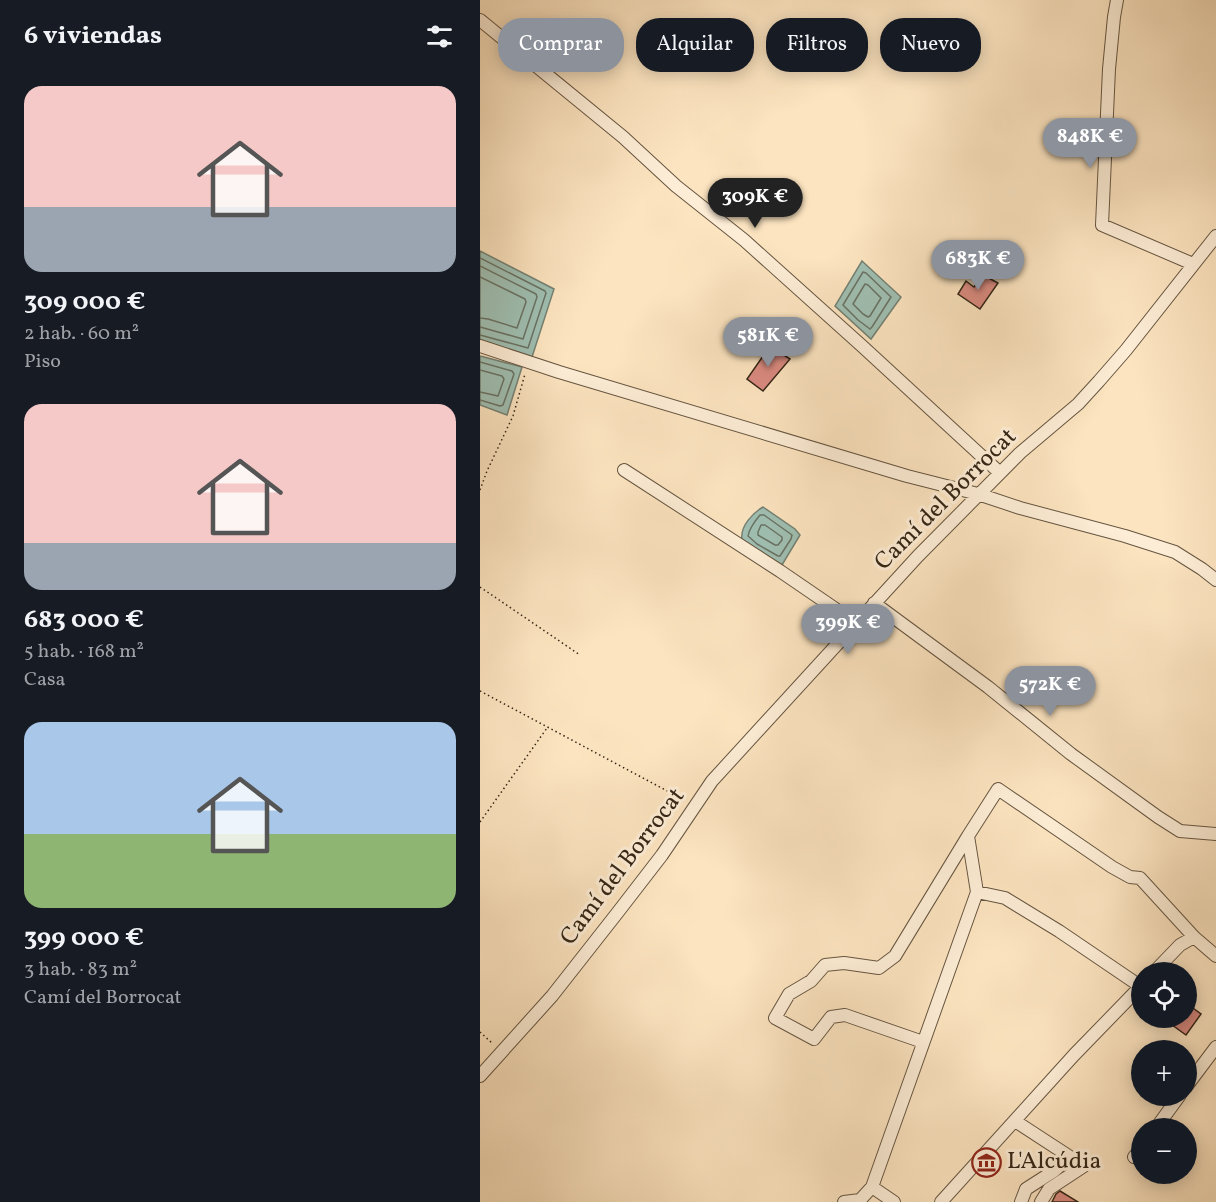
<!DOCTYPE html>
<html lang="es">
<meta charset="utf-8">
<style>
:root{--surface:#171b24;--page:#20242c;--text:#f1f3f6;--muted:#9ea1a6;--accent:#8c9099}
body{margin:0;font-family:Vollkorn,serif;background:var(--page);color:var(--text);height:100vh;display:flex;flex-direction:column;font-size:22px;white-space:nowrap}
*{box-sizing:border-box;margin:0}
p{font-size:20px;color:var(--muted)}
.icon{flex:none;width:33px;height:33px;fill:none;stroke:currentColor;stroke-width:2;stroke-linecap:round;stroke-linejoin:round}
.map{position:relative;flex:1;overflow:hidden}
.drawer{display:flex;flex-direction:column;background:var(--surface);width:480px}
.drawer>*{flex:none}
.top-card{position:absolute;left:18px;top:18px;width:570px;height:54px;display:flex;gap:12px}
.buttons{position:absolute;left:651px;top:962px;display:grid;gap:12px}
.buttons a{display:grid;place-items:center;width:66px;height:66px;border-radius:50%;background:var(--surface);box-shadow:0 3px 15px #0003;font-size:30px}
.price{position:absolute;translate:-50% -51px;padding:0 14px;border-radius:21px;background:var(--accent);color:#fff;font-size:20px;line-height:39px;filter:drop-shadow(0 2px 3px #0008)}
.price::after{content:'';position:absolute;left:50%;top:36px;width:18px;height:14px;margin-left:-9px;background:inherit;clip-path:polygon(0 0,100% 0,50% 100%)}
.price.current{background:#222;color:#fff}
ul{padding:0;list-style:none}
li{display:grid;align-content:center;gap:12px;height:318px;padding:0 24px}
li span{display:grid;place-items:center;height:186px;border-radius:18px;color:#555}
li>.icon{margin-inline-start:auto}
span .icon{width:108px;height:108px;fill:#fffc;stroke-width:1}
li b{font-size:26px}
h2{display:flex;justify-content:space-between;align-items:center;height:72px;padding:0 24px;font-size:26px}
.pill{padding:0 21px;border-radius:24px;background:var(--surface);box-shadow:0 3px 15px #0003;font-size:21px;line-height:54px}
.pill.current{background:var(--accent);color:#fff}
main{display:flex;flex:1;min-height:0}
.map>svg:first-child{display:block}
.water{fill:#9fbfb2;stroke:#748173;stroke-width:1.5}
.lines{fill:none;stroke-linecap:round;stroke-linejoin:round}
.shore{stroke:#6a7264;stroke-width:1.5}
.building{fill:#da8a80;stroke:#342515;stroke-width:1.5}
.minor-casing{stroke:#665540;stroke-width:14}
.path{stroke:#342515;stroke-width:1.5;stroke-dasharray:1.5 3;stroke-linecap:butt}
.minor{stroke:#fdedd6;stroke-width:12}
.labels{text-anchor:middle;dominant-baseline:central;stroke-width:6;stroke-linejoin:round;paint-order:stroke}
.street-label{font-size:24px;fill:#342515;stroke:#fdedd6}
.poi-label{font-size:24px;fill:#342515;stroke:#fdedd6;text-anchor:start}
</style>
<main>
<section class="drawer">
<h2>6 viviendas<svg class="icon" aria-label="filters" viewBox="0 0 24 24"><path d="M4 7h16M4 17h16"/><circle cx="9" cy="7" r="2"/><circle cx="15" cy="17" r="2"/></svg></h2>
<ul>
<li><span style="background:linear-gradient(#f6c9c9 65%,#9aa5b1 0)"><svg class="icon" aria-label="home" viewBox="0 0 24 24"><path d="M3 11l9-7 9 7M6 9v11h12V9"/></svg></span><div><b>309 000 €</b><p>2 hab. · 60 m²</p><p>Piso</p></div></li>
<li><span style="background:linear-gradient(#f6c9c9 75%,#9aa5b1 0)"><svg class="icon" aria-label="home" viewBox="0 0 24 24"><path d="M3 11l9-7 9 7M6 9v11h12V9"/></svg></span><div><b>683 000 €</b><p>5 hab. · 168 m²</p><p>Casa</p></div></li>
<li><span style="background:linear-gradient(#a9c7e8 60%,#8fb573 0)"><svg class="icon" aria-label="home" viewBox="0 0 24 24"><path d="M3 11l9-7 9 7M6 9v11h12V9"/></svg></span><div><b>399 000 €</b><p>3 hab. · 83 m²</p><p>Camí del Borrocat</p></div></li>
</ul>
</section>
<div class="map">
<svg width="736" height="1202" viewBox="0 0 736 1202">
<rect width="100%" height="100%" fill="#fce4c0"/>
<filter id="stains"><feTurbulence type="fractalNoise" baseFrequency=".00333" numOctaves="4"/><feColorMatrix values="0 0 0 0 .2 0 0 0 0 .09 0 0 0 0 .02 0 0 0 .5 -.17"/></filter>
<radialGradient id="worn" r=".72"><stop offset=".6" stop-color="#630" stop-opacity="0"/><stop offset="1" stop-color="#630" stop-opacity=".3"/></radialGradient>
<!-- water -->
<path class="water" d="M0 251 74 289 52 357 0 340Z
M382 261 421 297 391 339 355 306Z
M0 356 42 367 27 415 0 405Z
M283 507 315 529 320 535 302 565 274 549 262 539C260 526 273 513 283 507Z"/>
<g class="lines">
<!-- shore -->
<path class="shore" d="M0 258 65 291 66 293 48 348 0 335
M0 266 56 294 57 297 43 339 0 327
M383 272 386 273 411 297 392 327 390 329 378 320 363 305Z
M0 277 45 299 46 302 37 328 8 319 0 318
M385 284 388 285 401 298 390 316 388 317 383 314 373 304Z
M0 362 32 371 34 374 23 405 20 406 0 400
M0 370 22 376 24 379 18 396 0 392
M280 515H284L312 535 311 539 300 556H298L277 544 268 536C269 529 275 521 280 515Z
M281 525H285L302 537V540L298 545H295L278 535V532Z"/>
</g>
<!-- building -->
<path class="building" d="M503 275 518 283 500 309 478 294 486 281 494 287Z
M290 346 310 359 283 391 267 379Z
M706 1003 721 1014 706 1035 681 1017H706Z
M580 1191 598 1202H572L576 1194Z"/>
<g class="lines">
<defs>
<path id="minor" d="M637 0 634 17 629 69 622 225 713 264
M0 20 143 137 196 186 264 240 382 346 520 473
M0 346 79 372 427 476 498 494 540 508 645 536 695 552 722 569 736 580
M144 470 300 571 376 623
M394 603 508 687 591 754 678 817 700 831 736 834
M497 892 488 836 518 789 632 867 650 877 660 878 714 937
M674 972 700 945 714 937 736 956
M443 1042 365 1015 351 1017 334 1039 295 1018 309 994 331 981 345 965 364 963 399 968 415 956 488 836
M0 1076 72 996 138 912 182 855 232 781 438 556 540 453 598 404 619 381 646 350 736 236
M706 1087 736 1047
M535 1121 604 1166 569 1189 561 1202
M676 1128 700 1095
M654 1157 662 1147
M392 1187 497 892 525 898 579 931 660 986
M364 1202 380 1200 392 1187 414 1202
M461 1202 594 1055 662 985
M541 1202 546 1189 574 1171 590 1157"/>
</defs>
<!-- minor casing -->
<use href="#minor" class="minor-casing"/>
<!-- path -->
<path class="path" d="M0 490 7 471 33 416 45 374
M0 587 100 655
M0 691 206 801
M0 822 67 728
M0 1032 12 1043"/>
<!-- minor -->
<use href="#minor" class="minor"/>
</g>
<!-- icons -->
<defs>
<symbol id="museum-ring" viewBox="-11 -11 22 22"><circle r="9.5" fill="#fdedd6" stroke="#8f2418" stroke-width="1.5"/><path d="M0-6L6-3V-2H-6V-3ZM-5-1h2V3h-2ZM-1-1h2V3h-2ZM3-1h2V3H3ZM-6 4H6V6H-6Z" fill="#8f2418"/></symbol>
</defs>
<g fill-rule="evenodd">
<use href="#museum-ring" x="490" y="1146" width="33" height="33"/>
</g>
<g class="labels">
<!-- street labels -->
<g class="street-label">
<text transform="translate(466 500) rotate(-45)">Camí del Borrocat</text>
<text transform="translate(143 867) rotate(-53)">Camí del Borrocat</text>
</g>
<!-- poi labels -->
<g class="poi-label">
<text x="527" y="1162">L'Alcúdia</text>
</g>
</g>
<rect width="100%" height="100%" filter="url(#stains)"/>
<rect width="100%" height="100%" fill="url(#worn)"/>
</svg>
<div class="buttons">
<a><svg class="icon" aria-label="locate" viewBox="0 0 24 24"><circle cx="12" cy="12" r="6"/><path d="M12 2v4M12 18v4M2 12h4M18 12h4"/></svg></a>
<a>+</a>
<a>−</a>
</div>
<b class="price" style="left:610px;top:169px">848K €</b>
<b class="price current" style="left:275px;top:229px">309K €</b>
<b class="price" style="left:498px;top:291px">683K €</b>
<b class="price" style="left:288px;top:368px">581K €</b>
<b class="price" style="left:368px;top:655px">399K €</b>
<b class="price" style="left:570px;top:717px">572K €</b>
<div class="top-card">
<a class="pill current">Comprar</a>
<a class="pill">Alquilar</a>
<a class="pill">Filtros</a>
<a class="pill">Nuevo</a>
</div>
</div>
</main>
